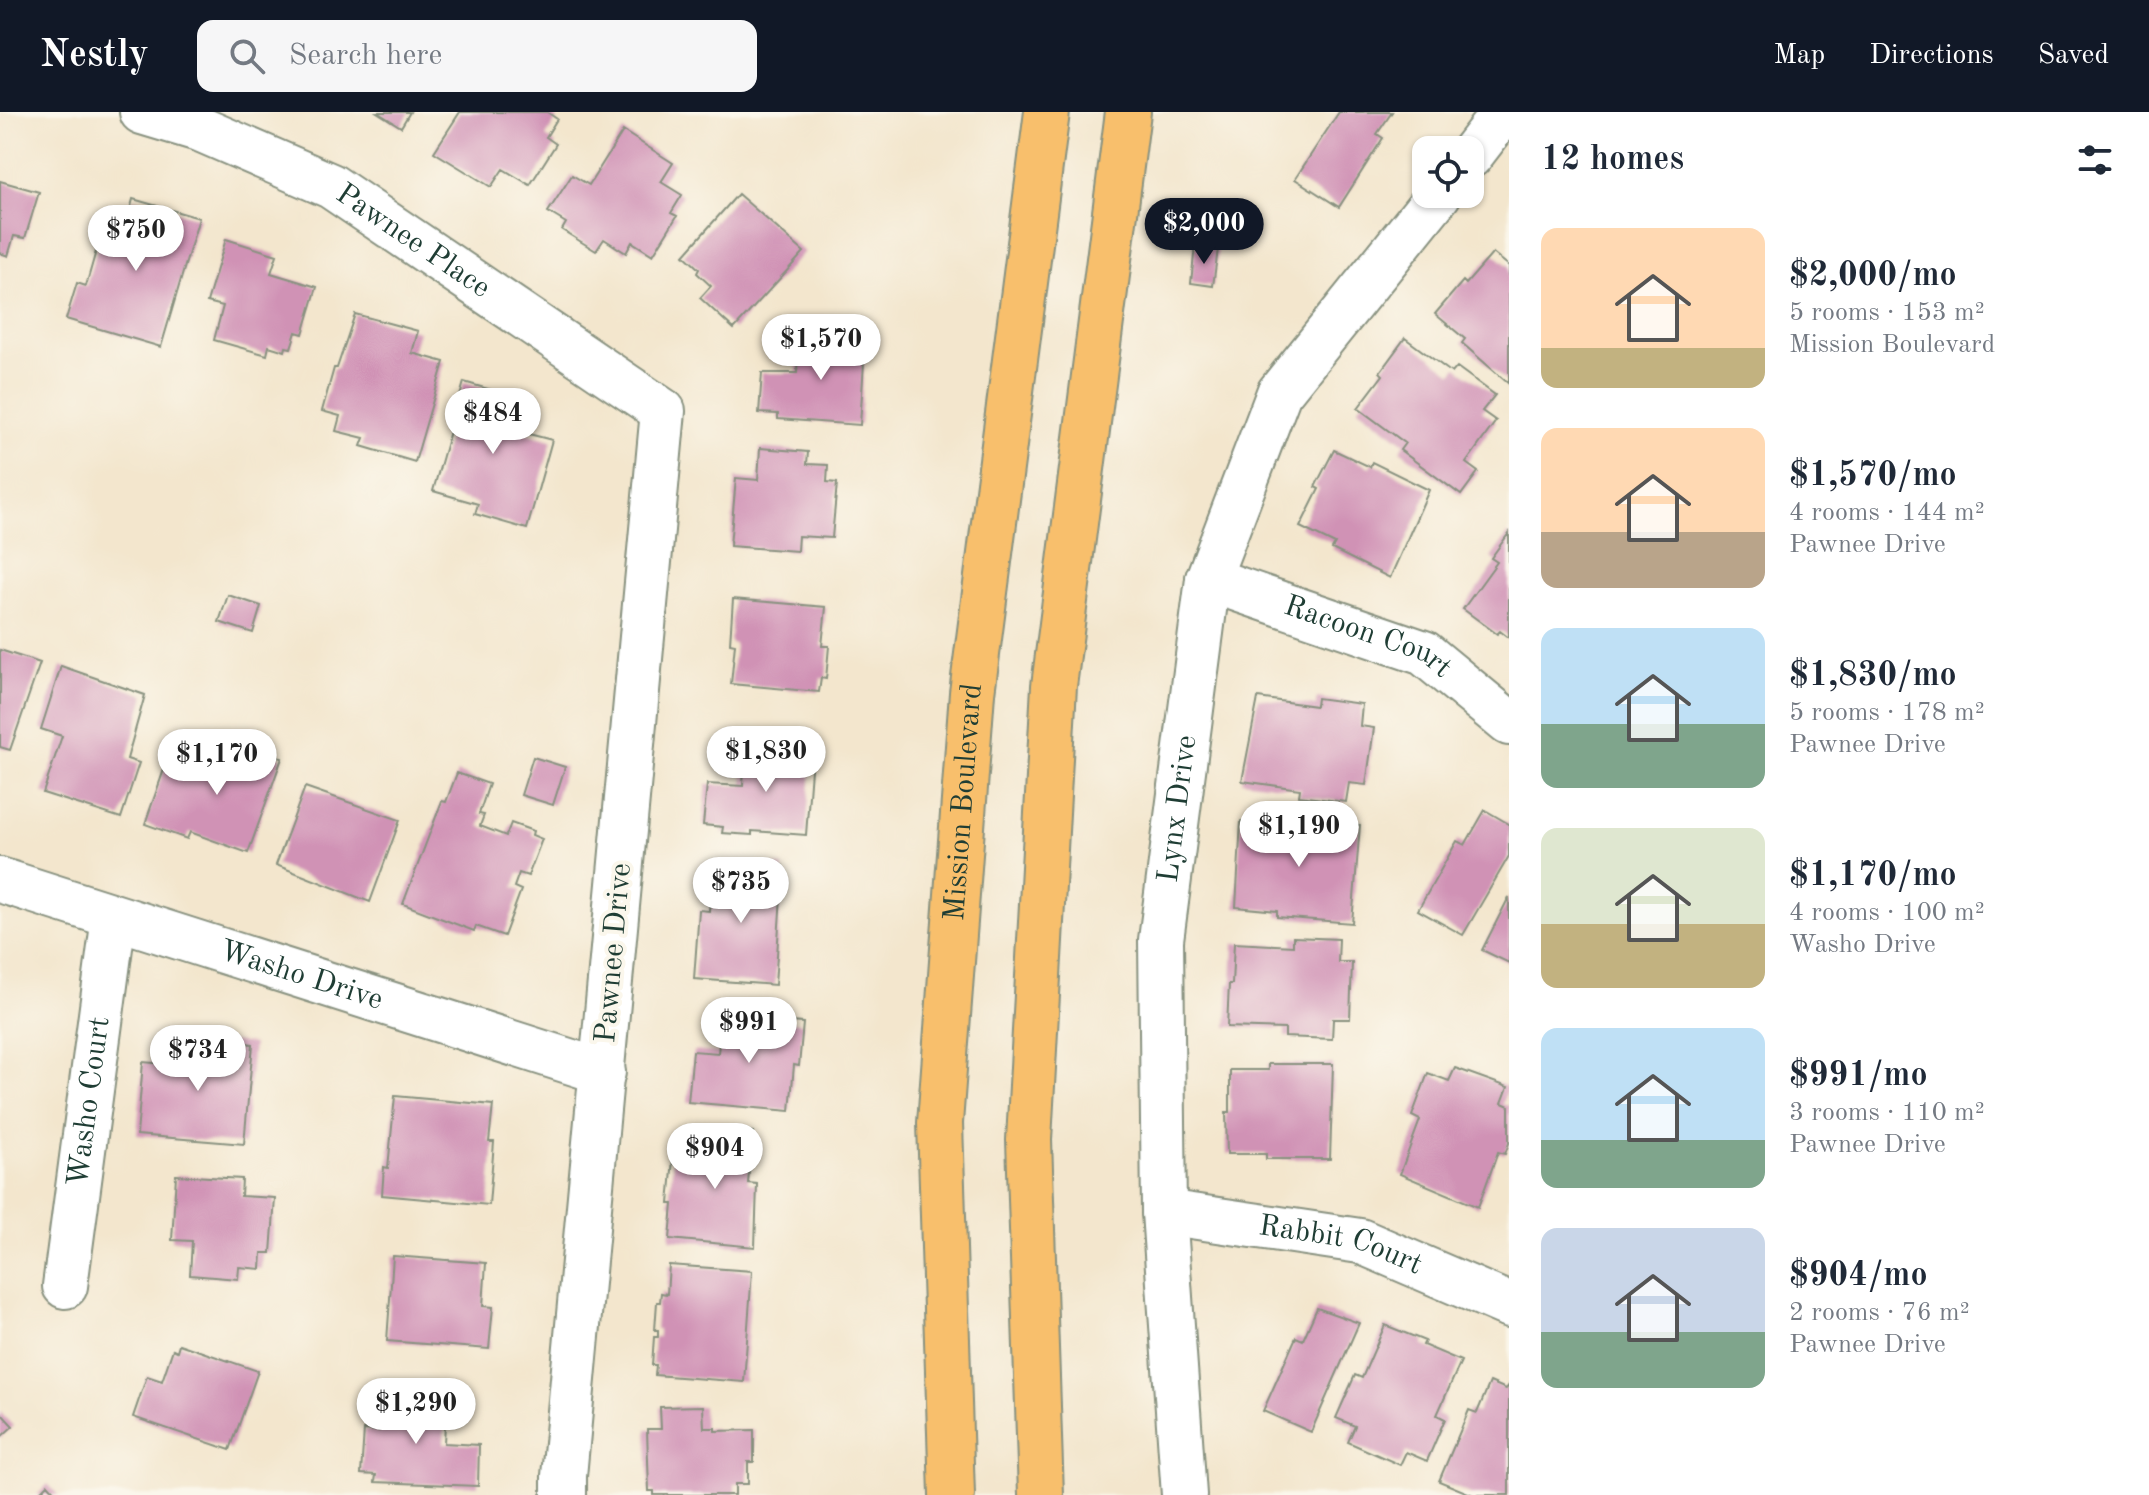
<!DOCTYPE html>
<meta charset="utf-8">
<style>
:root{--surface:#fff;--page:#f6f6f7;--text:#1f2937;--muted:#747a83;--accent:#111827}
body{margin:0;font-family:"Old Standard TT",serif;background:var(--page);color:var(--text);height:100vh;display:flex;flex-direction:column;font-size:30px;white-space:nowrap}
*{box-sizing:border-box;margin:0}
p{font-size:26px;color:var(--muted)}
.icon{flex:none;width:44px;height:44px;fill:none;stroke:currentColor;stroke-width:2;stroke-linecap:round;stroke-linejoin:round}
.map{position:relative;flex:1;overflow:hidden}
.details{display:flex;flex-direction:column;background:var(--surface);width:640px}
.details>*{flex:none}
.controls{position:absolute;left:1412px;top:24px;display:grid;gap:16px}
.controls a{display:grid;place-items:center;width:72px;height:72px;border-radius:16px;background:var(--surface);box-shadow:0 2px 6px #0004;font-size:40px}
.price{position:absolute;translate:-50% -68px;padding:0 18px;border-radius:28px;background:#fff;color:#222;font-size:26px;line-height:52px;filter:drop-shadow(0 2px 4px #0008)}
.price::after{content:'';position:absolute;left:50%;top:48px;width:24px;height:18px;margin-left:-12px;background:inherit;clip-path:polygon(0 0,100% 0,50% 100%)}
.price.on{background:var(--accent);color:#fff}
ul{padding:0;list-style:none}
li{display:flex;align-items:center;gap:24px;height:200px;padding:0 32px}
li span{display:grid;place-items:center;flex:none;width:224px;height:160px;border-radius:16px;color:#555}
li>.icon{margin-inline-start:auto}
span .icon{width:96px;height:96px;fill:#fffc;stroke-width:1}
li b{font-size:34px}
h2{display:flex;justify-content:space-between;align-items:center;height:96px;padding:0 32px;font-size:34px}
header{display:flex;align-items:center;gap:48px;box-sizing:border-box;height:112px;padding:0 40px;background:var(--accent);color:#fff}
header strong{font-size:38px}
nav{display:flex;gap:44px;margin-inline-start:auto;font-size:28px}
.search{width:560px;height:72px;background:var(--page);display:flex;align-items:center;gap:20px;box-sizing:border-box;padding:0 28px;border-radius:16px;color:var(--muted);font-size:30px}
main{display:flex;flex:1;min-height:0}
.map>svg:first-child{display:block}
.building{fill:#d092b5}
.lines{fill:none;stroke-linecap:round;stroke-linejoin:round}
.minor-casing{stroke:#899280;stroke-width:48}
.major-casing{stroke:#899280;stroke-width:48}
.minor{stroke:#fff;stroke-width:44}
.major{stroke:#f8bf6c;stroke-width:44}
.labels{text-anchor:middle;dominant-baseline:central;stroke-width:8;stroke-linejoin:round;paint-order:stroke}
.street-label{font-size:30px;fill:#1f3d34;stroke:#fbf7ec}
</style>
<header>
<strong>Nestly</strong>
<div class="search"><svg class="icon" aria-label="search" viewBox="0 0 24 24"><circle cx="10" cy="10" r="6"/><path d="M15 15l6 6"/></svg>Search here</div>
<nav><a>Map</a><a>Directions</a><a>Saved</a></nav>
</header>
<main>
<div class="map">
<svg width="1509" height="1383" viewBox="0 0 1509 1383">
<rect width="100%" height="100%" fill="#fbf7ec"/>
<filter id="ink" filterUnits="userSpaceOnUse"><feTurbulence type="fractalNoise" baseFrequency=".0125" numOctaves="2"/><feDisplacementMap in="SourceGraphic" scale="16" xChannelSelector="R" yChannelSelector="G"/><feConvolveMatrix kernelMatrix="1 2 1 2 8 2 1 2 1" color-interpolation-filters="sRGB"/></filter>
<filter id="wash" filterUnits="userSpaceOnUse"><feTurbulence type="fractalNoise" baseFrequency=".006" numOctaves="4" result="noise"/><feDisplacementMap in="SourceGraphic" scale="32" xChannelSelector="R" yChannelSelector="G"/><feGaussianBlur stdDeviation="1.8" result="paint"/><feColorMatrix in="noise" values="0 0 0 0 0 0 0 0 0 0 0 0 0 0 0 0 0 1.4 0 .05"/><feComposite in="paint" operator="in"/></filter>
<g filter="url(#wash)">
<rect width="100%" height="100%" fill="#f3e6cd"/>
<g id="blocks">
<!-- building -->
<path class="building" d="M377 0H410L401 15Z
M460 0H547L557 7 546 25 556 32 530 73 503 57 491 75 434 40Z
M1339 0H1392L1377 22 1383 26 1339 95 1295 67Z
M623 19 673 51 661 70 682 83 671 101 677 104 653 143 632 130 626 141 604 127 596 139 562 118 566 111 548 100 572 63 589 73Z
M0 69 39 80 25 126 14 124 8 144 0 141Z
M738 82 804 140 734 217 700 186 711 174 697 161 699 157 684 143Z
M133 87 199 106 161 235 66 207 77 171 86 174 98 132 94 131 103 102 151 116 152 112 128 106Z
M226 127 277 143 271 161 317 175 303 222 296 220 291 236 286 235 285 239 269 234 267 243 214 228 223 194 207 190Z
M1195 134 1218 137 1213 174 1191 171Z
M1493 141 1509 154V272L1462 231 1465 227 1435 202 1463 169 1466 172Z
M355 202 418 219 412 241 444 250 415 350 361 334 364 326 336 319 340 304 322 299 334 256H337Z
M816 216 866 219 860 313 778 307V302L759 301 762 261H797L798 243 814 244Z
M1405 226 1452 261 1457 255 1495 283 1482 299 1496 309 1466 351 1478 360 1461 383 1400 338 1405 331 1358 296 1383 263 1380 260Z
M464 270 533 290 525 321 552 328 527 417 475 402 478 392 433 379Z
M760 336 808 340 807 352 828 353 827 370 837 371 832 426 798 424 797 439 730 434 736 366 758 368Z
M1334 338 1370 355 1372 350 1429 378 1390 466 1332 437 1335 432 1300 415 1319 377 1315 375Z
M1509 421V526L1500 519 1497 522 1463 497 1497 450 1491 446Z
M228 483 261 494 253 521 219 510Z
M733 487 826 495 822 534H829L826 567 821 566 819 580 731 572 735 532 730 531Z
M0 538 40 551 10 638 0 635Z
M61 554 145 583 127 647 139 651 121 706 43 681 62 624 41 617Z
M1258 586 1316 594 1317 586 1362 592 1360 614 1374 616 1366 673 1349 671 1346 690 1299 684 1300 677 1242 669Z
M225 626 282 646 248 741 190 720 187 727 145 712 167 649 211 665Z
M762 627 813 631 806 723 752 719V723L722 721 723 715 703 713 707 672 743 674 744 655 761 657Z
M533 645 565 655 553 693 521 683Z
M457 661 489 672 479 702 484 703 480 714 506 724 511 711 533 719 532 723 542 727 528 764 519 761 514 775 521 778 504 824 476 814 474 819 403 792 442 689 446 690Z
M305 675 400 708 370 790 276 753Z
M1485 698 1509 712V744L1463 823 1418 798 1457 729 1465 733Z
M1278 706 1360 713 1352 811 1277 805V799L1236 795 1241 709 1278 712Z
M716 749 783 754 775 873 694 867 699 798 709 799 711 772 715 773Z
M1509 785V851L1482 838Z
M1293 825 1339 827 1338 850H1352L1350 907H1333L1332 927 1285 925V917L1227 915 1229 872H1232L1234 831 1293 834Z
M722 905 803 911 799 954 794 953 790 999 688 990 693 939 718 941Z
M177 924 253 932 244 1032 137 1023 143 950 175 953Z
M1268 952H1333L1330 1047H1266V1042H1227L1226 1000H1230V958H1268Z
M1455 956 1508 975 1502 991 1509 994V1031L1505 1042 1498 1040 1478 1095 1400 1062 1420 1008 1412 1004 1428 961 1449 969Z
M395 984 493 993 489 1030H494L489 1093 382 1083 384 1055 388 1056Z
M705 1016 753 1020 748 1071 757 1072 755 1135 670 1127 673 1092H669L674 1035 703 1038Z
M176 1063 242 1067 241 1084 275 1086 271 1141H262L261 1157 239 1155 238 1167 190 1163 192 1129 172 1128Z
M393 1144 486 1151 483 1194 493 1195 489 1237 387 1229Z
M669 1153 752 1159 744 1270 655 1263 656 1253H652L654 1225H658V1218H655L657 1190H660L661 1181 667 1182Z
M1317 1196 1359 1211 1311 1320 1263 1299 1296 1225 1303 1228Z
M1385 1213 1425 1229 1423 1233 1461 1249 1437 1303 1445 1307 1427 1349 1406 1340 1400 1353 1348 1330 1355 1314 1336 1306 1355 1263 1362 1266Z
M179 1232 258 1259 230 1338 133 1305 147 1264 162 1269 173 1237 177 1239Z
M1490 1270 1506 1277 1509 1273V1383H1473L1439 1369 1469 1298 1477 1301Z
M381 1278 431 1281 429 1311H445L444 1331 479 1333 478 1374 375 1370 376 1363 361 1362 364 1318 379 1319Z
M703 1294 704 1316H715V1319L754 1318V1350H748V1372H735V1383H654V1379H649L647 1317H661L660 1295Z
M0 1300 13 1314 0 1326Z
M48 1372 58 1383H37Z"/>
</g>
</g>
<g filter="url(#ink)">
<use href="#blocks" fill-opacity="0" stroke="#899280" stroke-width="2"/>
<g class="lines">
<defs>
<g id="minor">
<path id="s1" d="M142 0 202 18 331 74 663 299 564 1364V1383"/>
<path d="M1470 44 1504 0"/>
<path id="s2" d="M1208 467 1424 541 1509 611"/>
<path id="s3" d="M0 768 603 960"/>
<path id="s4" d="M1164 1100 1360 1129 1509 1193"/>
<path id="s5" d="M65 1174 114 805"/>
<path id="s6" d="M1184 1383 1164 1100 1161 828 1208 467 1279 281 1439 82"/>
</g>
<g id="major">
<path id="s7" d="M952 1383 940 1011 972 581 1047 0"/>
<path d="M1041 1383 1029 1028 1054 574 1128 0"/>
</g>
</defs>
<!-- minor casing -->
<use href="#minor" class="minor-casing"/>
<!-- major casing -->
<use href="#major" class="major-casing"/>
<!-- minor -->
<use href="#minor" class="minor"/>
<!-- major -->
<use href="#major" class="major"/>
</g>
</g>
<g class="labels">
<!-- street labels -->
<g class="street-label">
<text stroke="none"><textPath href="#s1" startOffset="302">Pawnee Place</textPath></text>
<text stroke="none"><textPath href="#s2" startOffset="170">Racoon Court</textPath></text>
<text stroke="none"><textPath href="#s7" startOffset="694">Mission Boulevard</textPath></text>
<text stroke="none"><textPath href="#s6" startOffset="688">Lynx Drive</textPath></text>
<text transform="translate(614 841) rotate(-85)">Pawnee Drive</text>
<text stroke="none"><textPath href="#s3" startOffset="316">Washo Drive</textPath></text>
<text stroke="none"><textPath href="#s5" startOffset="186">Washo Court</textPath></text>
<text stroke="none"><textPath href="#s4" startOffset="180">Rabbit Court</textPath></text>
</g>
</g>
</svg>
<div class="controls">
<a><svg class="icon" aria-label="locate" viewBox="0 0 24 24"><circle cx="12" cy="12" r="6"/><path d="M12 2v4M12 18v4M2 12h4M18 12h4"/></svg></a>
</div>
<b class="price on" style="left:1204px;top:154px">$2,000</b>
<b class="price" style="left:136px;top:161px">$750</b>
<b class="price" style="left:821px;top:270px">$1,570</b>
<b class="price" style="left:493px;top:344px">$484</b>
<b class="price" style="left:766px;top:682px">$1,830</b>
<b class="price" style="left:217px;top:685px">$1,170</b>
<b class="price" style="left:1299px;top:757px">$1,190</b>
<b class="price" style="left:741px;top:813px">$735</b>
<b class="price" style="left:749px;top:953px">$991</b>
<b class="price" style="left:198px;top:981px">$734</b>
<b class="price" style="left:715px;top:1079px">$904</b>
<b class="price" style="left:416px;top:1334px">$1,290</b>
</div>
<section class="details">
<h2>12 homes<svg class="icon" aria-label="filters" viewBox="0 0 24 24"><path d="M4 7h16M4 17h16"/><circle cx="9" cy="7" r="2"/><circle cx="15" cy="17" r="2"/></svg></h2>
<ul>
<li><span style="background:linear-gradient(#ffd9b3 75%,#c2b280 0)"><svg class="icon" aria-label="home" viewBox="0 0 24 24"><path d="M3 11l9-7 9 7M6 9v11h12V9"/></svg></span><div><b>$2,000/mo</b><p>5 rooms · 153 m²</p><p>Mission Boulevard</p></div></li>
<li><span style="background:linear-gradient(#ffd9b3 65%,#b9a48a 0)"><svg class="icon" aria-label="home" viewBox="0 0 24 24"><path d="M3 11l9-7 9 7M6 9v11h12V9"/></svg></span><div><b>$1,570/mo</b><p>4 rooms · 144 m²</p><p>Pawnee Drive</p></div></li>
<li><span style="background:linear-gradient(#bfe0f5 60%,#7fa58c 0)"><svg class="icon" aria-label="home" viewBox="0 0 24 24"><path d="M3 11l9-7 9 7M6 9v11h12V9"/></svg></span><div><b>$1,830/mo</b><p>5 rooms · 178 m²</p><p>Pawnee Drive</p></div></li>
<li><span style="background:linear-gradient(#dfe7d0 60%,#c2b280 0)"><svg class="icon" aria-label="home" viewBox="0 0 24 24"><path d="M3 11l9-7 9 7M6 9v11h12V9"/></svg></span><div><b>$1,170/mo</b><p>4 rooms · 100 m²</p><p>Washo Drive</p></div></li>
<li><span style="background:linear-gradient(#bfe0f5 70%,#7fa58c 0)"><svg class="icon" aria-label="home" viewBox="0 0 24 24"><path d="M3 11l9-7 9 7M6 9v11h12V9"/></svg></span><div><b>$991/mo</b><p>3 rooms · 110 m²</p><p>Pawnee Drive</p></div></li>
<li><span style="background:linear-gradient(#c9d6e8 65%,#7fa58c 0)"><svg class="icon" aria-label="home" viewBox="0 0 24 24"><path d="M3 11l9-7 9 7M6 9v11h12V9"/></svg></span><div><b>$904/mo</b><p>2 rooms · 76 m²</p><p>Pawnee Drive</p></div></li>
</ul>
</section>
</main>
